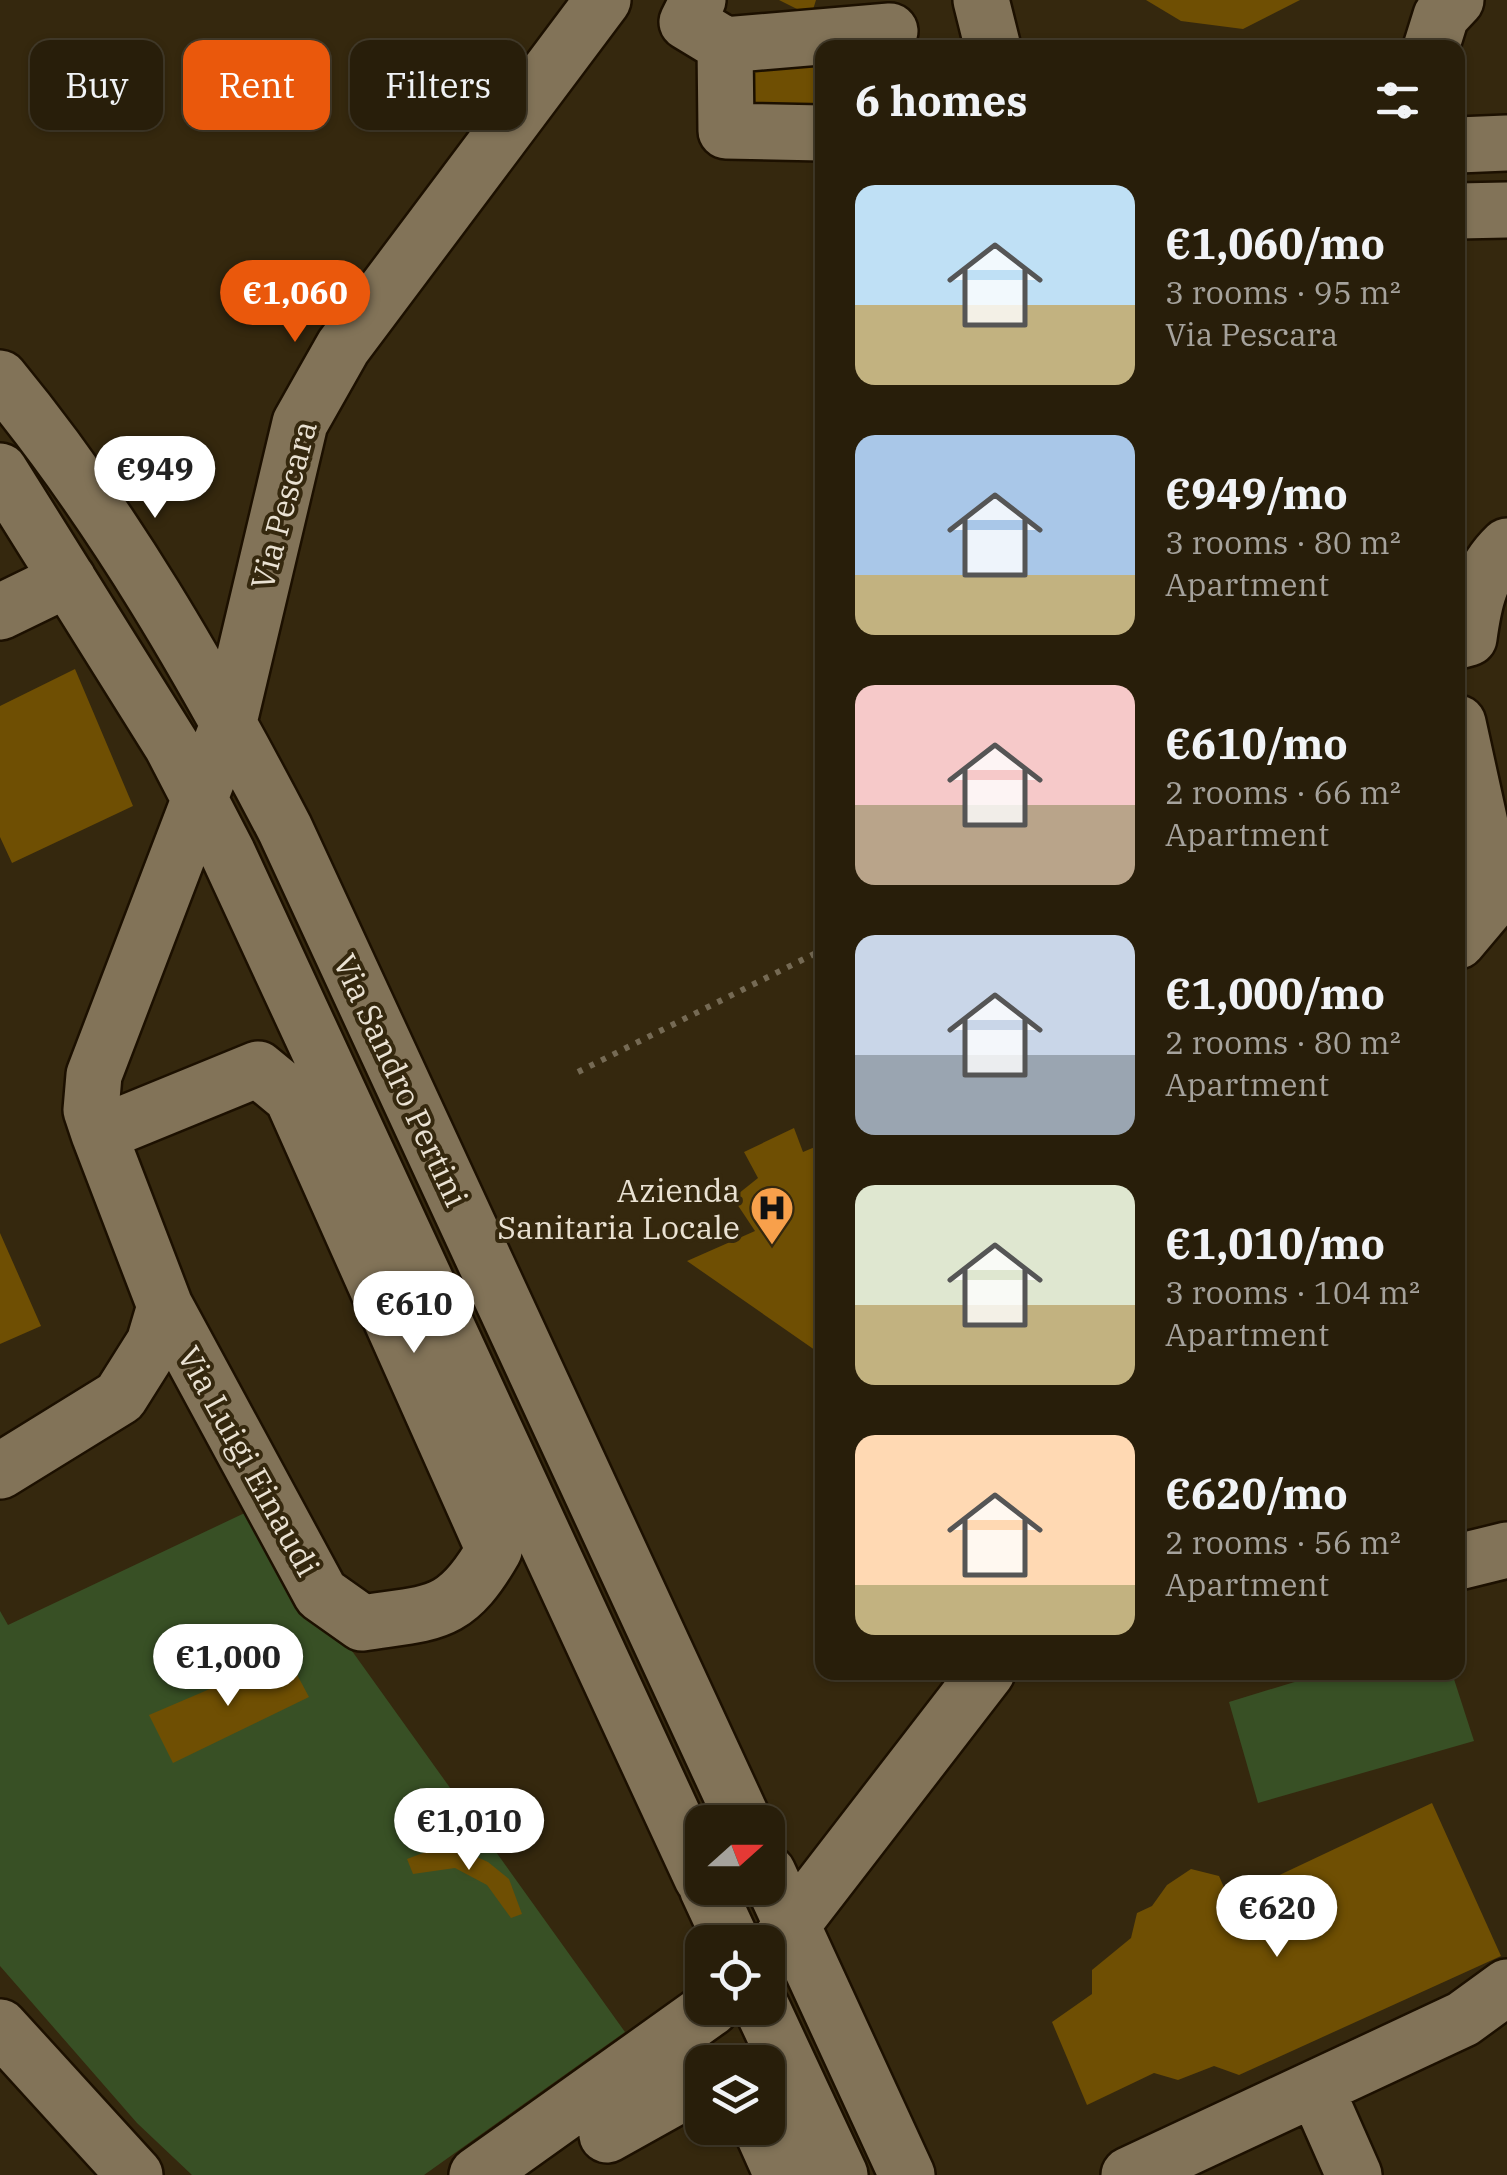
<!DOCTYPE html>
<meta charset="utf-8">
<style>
:root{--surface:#281e0a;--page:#302713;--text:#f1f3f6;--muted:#a5a29c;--line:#443c2b;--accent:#ea580c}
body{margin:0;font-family:"IBM Plex Serif",serif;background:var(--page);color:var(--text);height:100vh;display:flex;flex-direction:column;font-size:38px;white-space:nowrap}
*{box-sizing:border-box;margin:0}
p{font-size:32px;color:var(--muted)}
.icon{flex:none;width:55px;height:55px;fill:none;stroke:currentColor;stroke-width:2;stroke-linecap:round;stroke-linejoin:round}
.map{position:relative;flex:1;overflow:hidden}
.side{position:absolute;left:815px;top:40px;width:650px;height:1640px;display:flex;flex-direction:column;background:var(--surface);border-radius:20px;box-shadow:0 2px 8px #0004,0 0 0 2px var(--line)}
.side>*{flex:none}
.top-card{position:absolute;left:30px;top:40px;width:635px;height:90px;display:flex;gap:20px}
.needle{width:65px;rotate:69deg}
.controls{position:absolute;left:685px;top:1805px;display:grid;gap:20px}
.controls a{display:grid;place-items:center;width:100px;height:100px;border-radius:20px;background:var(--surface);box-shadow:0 2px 8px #0004,0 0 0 2px var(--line);font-size:50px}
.price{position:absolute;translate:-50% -85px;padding:0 22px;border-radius:35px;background:#fff;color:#222;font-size:32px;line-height:65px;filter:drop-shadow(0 2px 5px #0008)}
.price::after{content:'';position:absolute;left:50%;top:60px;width:30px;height:22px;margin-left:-15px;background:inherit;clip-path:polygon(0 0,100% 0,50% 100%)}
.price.selected{background:var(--accent);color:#fff}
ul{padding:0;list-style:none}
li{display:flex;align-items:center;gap:30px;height:250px;padding:0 40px}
li span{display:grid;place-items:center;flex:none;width:280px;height:200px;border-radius:20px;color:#555}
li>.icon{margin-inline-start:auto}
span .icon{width:120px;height:120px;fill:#fffc;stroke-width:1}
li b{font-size:42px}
h2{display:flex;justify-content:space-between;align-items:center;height:120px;padding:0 40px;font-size:42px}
.pill{padding:0 35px;border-radius:20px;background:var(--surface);box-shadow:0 2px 8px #0004,0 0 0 2px var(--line);font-size:35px;line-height:90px}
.pill.selected{background:var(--accent);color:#fff}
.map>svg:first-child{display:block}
.green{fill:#385025}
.building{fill:#6f4f03}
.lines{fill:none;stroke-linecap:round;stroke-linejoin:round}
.minor-casing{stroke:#1c1000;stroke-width:60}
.path{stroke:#756a54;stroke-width:6;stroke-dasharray:5 8;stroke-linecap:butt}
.minor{stroke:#827358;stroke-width:55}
.labels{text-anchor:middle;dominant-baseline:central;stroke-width:8;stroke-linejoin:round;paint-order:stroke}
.street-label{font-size:32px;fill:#eae2d3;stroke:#35280e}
.poi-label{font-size:32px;fill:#eae2d3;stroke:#35280e;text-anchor:end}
</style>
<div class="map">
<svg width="1507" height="2175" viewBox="0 0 1507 2175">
<rect width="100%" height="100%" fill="#35280e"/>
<!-- green -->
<path class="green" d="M251 1510 625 2032 424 2175H192L137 2123 0 1966V1611L8 1625Z
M1324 1673H1452L1474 1741 1258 1803 1229 1702Z"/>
<!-- building -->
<path class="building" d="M779 0H816L811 16Z
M1146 0H1300L1243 29 1181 21Z
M747 52 822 54V127L744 121Z
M75 669 133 806 12 863 0 837V706Z
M794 1128 803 1152 822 1144V1355L687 1261 755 1231 733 1198 758 1178 744 1152Z
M0 1233 41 1326 0 1344Z
M287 1656 309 1697 173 1763 149 1715Z
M1432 1803 1501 1956 1239 2075 1214 2066 1178 2080 1154 2073 1087 2105 1052 2022 1092 1994V1970L1131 1938 1137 1913 1152 1906 1167 1885 1191 1869 1219 1876 1229 1899Z
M436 1848 466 1852 488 1862 509 1879 522 1914 511 1918 487 1885 455 1868 413 1874 407 1859Z"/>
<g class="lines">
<defs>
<path id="minor" d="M698 0 687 22 725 45 726 131 822 133
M981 0 993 48
M725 45 890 31
M1431 48 1441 16 1456 0
M1458 145 1507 143
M1458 211 1507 210
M0 378C113 515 203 672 285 829L744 1822
M0 471 172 746 228 854 702 1878
M0 612 68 579
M1458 641 1469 638C1474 601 1480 572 1507 546
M1458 723 1496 896 1458 941
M99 1134 258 1069 292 1097 494 1550C455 1618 434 1612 362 1623L321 1594 165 1306
M0 1471 120 1397 154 1343 165 1306 99 1134 91 1110 94 1075 229 722 300 423 343 347 603 0
M1458 1562 1507 1550
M768 1873 907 2175
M707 1888 732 1942
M768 1956 987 1672
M762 2008 840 2175
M0 2027 135 2175
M1316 2089 1354 2175
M761 2128 782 2175
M607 2135 702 2082
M477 2175 711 2008
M1129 2175 1463 2019 1507 1987"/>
</defs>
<!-- minor casing -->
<use href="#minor" class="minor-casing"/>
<!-- path -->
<path class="path" d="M578 1072 822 950"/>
<!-- minor -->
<use href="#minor" class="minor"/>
</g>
<!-- icons -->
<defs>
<symbol id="hospital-pin" viewBox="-11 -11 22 30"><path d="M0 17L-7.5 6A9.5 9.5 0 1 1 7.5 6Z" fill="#f8a04b" stroke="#35280e"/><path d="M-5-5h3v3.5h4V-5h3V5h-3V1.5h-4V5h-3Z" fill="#111"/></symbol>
</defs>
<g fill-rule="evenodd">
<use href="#hospital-pin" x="747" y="1183" width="50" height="68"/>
</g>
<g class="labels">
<!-- street labels -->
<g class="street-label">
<text transform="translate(283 505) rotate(-75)">Via Pescara</text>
<text transform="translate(401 1080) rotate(65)">Via Sandro Pertini</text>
<text transform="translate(249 1461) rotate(61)">Via Luigi Einaudi</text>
</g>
<!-- poi labels -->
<g class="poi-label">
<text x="740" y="1190">Azienda<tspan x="740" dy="37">Sanitaria Locale</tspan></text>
</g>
</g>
</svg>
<div class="controls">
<a><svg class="needle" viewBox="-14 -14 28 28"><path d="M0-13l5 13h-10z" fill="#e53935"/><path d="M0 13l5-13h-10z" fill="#a5a29c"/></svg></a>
<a><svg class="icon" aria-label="locate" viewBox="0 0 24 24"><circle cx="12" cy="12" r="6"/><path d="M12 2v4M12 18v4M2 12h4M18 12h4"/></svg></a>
<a><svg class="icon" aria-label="layers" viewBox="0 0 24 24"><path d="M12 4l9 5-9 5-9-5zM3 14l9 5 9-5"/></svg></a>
</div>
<b class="price selected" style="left:295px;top:345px">€1,060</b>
<b class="price" style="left:155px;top:521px">€949</b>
<b class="price" style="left:414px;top:1356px">€610</b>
<b class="price" style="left:228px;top:1709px">€1,000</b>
<b class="price" style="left:469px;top:1873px">€1,010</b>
<b class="price" style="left:1277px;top:1960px">€620</b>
<div class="top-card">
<a class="pill">Buy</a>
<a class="pill selected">Rent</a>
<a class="pill">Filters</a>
</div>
<section class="side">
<h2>6 homes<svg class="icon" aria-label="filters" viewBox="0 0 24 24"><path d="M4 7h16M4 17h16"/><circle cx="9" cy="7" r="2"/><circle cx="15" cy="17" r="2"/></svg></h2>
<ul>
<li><span style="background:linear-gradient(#bfe0f5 60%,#c2b280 0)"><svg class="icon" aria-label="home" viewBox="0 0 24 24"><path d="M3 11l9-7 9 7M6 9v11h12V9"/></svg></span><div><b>€1,060/mo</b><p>3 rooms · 95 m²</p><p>Via Pescara</p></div></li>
<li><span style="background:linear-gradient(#a9c7e8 70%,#c2b280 0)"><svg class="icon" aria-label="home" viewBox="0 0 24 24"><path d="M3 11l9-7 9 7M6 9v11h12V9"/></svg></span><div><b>€949/mo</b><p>3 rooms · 80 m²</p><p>Apartment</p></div></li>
<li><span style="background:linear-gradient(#f6c9c9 60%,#b9a48a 0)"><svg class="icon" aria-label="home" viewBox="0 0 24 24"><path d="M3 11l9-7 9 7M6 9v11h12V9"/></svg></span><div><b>€610/mo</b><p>2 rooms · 66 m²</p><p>Apartment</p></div></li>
<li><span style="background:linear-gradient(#c9d6e8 60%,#9aa5b1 0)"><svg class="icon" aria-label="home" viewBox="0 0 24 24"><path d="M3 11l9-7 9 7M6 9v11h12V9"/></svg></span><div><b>€1,000/mo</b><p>2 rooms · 80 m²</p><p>Apartment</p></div></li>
<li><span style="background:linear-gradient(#dfe7d0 60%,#c2b280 0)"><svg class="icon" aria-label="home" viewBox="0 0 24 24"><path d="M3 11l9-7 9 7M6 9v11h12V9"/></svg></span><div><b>€1,010/mo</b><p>3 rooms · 104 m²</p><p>Apartment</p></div></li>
<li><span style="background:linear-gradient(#ffd9b3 75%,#c2b280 0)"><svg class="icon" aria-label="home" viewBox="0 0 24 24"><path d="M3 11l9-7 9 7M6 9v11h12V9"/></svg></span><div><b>€620/mo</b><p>2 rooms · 56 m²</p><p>Apartment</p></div></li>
</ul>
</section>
</div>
